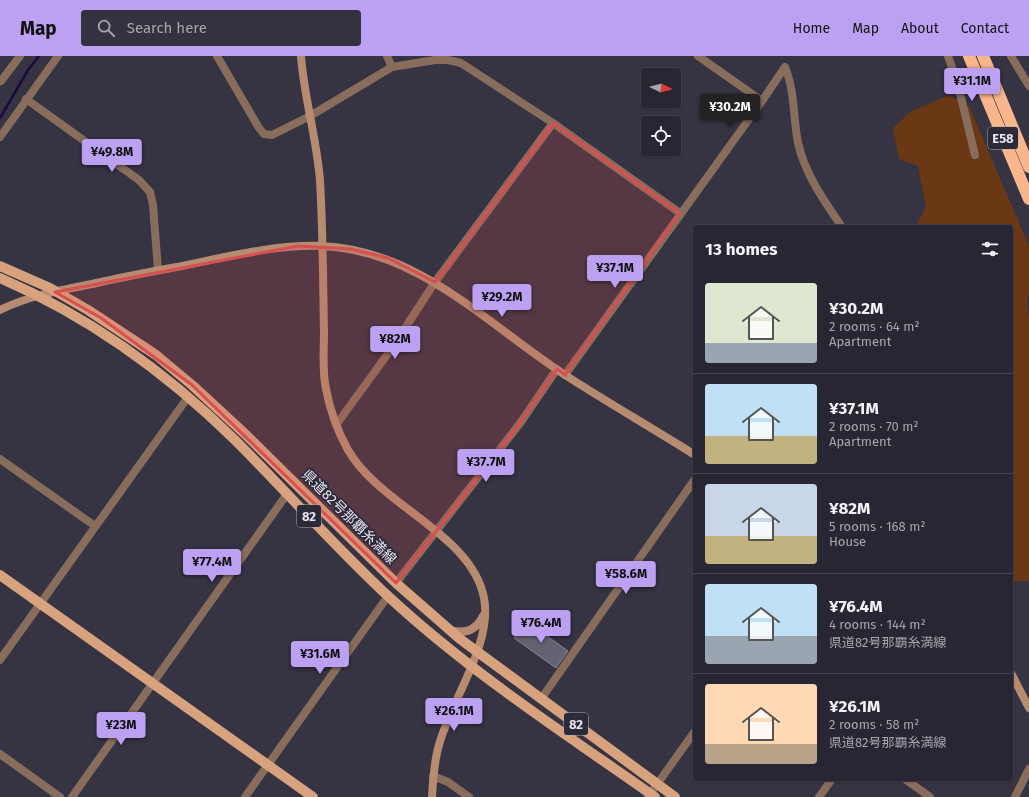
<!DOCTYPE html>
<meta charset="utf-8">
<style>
:root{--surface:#282632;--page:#34323e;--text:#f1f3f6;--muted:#a5a5ac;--line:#44434d;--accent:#bca0f2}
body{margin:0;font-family:"Fira Sans","Noto Sans JP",sans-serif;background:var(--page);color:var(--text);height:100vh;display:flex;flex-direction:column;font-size:15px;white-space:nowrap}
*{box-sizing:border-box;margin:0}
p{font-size:13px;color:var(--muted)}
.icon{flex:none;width:22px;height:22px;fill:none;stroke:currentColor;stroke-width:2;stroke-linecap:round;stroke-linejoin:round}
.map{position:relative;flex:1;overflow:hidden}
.sheet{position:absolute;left:693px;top:169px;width:320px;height:556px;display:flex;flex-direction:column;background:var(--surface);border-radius:4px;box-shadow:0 1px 3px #0004,0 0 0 1px var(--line)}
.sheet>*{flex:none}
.needle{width:26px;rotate:96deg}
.buttons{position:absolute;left:641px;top:12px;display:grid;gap:8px}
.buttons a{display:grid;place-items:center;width:40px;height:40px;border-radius:4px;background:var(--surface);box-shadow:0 1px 3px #0004,0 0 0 1px var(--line);font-size:20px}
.price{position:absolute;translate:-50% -34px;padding:0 9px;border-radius:4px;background:var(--accent);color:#111;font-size:13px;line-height:26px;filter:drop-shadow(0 1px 2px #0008)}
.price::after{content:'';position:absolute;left:50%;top:24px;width:12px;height:9px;margin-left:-6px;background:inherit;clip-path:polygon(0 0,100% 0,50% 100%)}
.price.current{background:#222;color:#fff}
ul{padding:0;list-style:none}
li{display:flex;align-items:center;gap:12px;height:100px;padding:0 12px}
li+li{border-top:1px solid var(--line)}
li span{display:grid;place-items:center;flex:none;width:112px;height:80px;border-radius:4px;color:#555}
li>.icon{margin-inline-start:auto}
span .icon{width:48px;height:48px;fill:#fffc;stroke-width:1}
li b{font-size:17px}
h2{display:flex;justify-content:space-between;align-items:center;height:48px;padding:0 12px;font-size:17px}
header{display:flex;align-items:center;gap:24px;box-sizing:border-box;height:56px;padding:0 20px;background:var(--accent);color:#111}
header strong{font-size:19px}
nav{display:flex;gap:22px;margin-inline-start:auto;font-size:14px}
.search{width:280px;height:36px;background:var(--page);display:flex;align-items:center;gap:10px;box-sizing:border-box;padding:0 14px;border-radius:4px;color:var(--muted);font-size:15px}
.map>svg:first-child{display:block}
.green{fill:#6a3814}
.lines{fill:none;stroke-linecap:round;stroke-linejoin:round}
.stream{stroke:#1d0940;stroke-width:2.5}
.building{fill:#656273;stroke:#878496}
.street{stroke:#886d5c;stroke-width:8}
.secondary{stroke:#b68b70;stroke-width:8}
.primary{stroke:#d9a27f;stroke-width:10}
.highway{stroke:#f9b68c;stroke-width:12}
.marked{fill:#d94e50;fill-opacity:0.2;stroke:#d94e50;stroke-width:3;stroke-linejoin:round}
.labels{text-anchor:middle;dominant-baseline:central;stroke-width:3.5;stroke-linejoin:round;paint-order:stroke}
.shield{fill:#2c2938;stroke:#aeacb7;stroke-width:1}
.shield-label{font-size:13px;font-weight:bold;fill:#e5e4ee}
.street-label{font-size:14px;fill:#e5e4ee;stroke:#2c2938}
</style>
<header>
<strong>Map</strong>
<div class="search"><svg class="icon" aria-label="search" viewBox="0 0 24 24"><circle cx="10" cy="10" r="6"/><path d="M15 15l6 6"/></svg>Search here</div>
<nav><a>Home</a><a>Map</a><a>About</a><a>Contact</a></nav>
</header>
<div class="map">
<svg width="1029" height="741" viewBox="0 0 1029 741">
<rect width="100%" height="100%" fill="#363343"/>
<!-- green -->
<path class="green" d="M949 39 969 50 1029 190V239L1027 242 1029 262V525H1019L1011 527V171H915L926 151 918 110 899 103 893 72 910 56Z"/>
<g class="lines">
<!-- stream -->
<path class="stream" d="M0 62 28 14 39 0"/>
</g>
<!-- building -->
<path class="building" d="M526 565 568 595 556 612 514 582Z"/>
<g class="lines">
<!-- street -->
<path class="street" d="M217 0 259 72 264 78 272 79 310 60 392 11 435 4H448L461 7 553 67 680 157
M387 0 392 11
M948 0 958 29 975 99
M1011 0 1029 30
M1 25 20 0
M26 43 139 124 150 136 153 149 158 214
M762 45 785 11C795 35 793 61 798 87 805 118 824 145 842 171
M0 81 58 0
M565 319 762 45 698 0
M336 369 392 292 435 226 553 67
M0 403 95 470
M396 527 521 366 557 313
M0 604 188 341
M541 643 695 423
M0 698 60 741
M433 720 448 726 469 741
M905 723 930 741
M72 741 287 438
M245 741 388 540
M648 741 695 675
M819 741 832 723
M1015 741 1029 713"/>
<!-- secondary -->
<path class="secondary" d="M301 0C304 42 317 83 320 125 323 175 323 226 324 276 324 294 322 315 326 333 330 354 338 376 348 394 380 450 472 478 484 542 493 588 451 644 439 689 434 705 433 724 432 741
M0 254C28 240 61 234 92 228 118 222 144 217 171 212 219 203 272 188 322 190 419 194 487 268 565 319 607 346 652 372 695 399
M450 574C464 578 476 575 483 560
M1011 617 1029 652"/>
<!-- primary -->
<path class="primary" d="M0 210 50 232 88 254 156 299 192 329 244 377 396 527 460 583 675 741
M0 222C88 260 167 317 235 384 287 436 335 491 389 541 470 616 564 677 655 741
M0 519 313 741"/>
<!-- highway -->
<path class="highway" d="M969 0 1029 143
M983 0 1029 111"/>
</g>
<!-- marked area -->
<path class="marked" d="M553 67 680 157 565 319 557 313 521 366 396 527 192 329 101 262 55 236 298 190 351 193 388 202 435 226Z"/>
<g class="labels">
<!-- shield labels -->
<g class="shield">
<rect x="988" y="71" width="30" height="22" rx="3"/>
<rect x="297" y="449" width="24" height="22" rx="3"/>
<rect x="564" y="657" width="24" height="22" rx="3"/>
</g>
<g class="shield-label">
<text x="1003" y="82">E58</text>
<text x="309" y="460">82</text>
<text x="576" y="668">82</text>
</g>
<!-- street labels -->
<g class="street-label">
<text transform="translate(349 461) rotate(45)">県道82号那覇糸満線</text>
</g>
</g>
</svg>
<div class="buttons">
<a><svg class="needle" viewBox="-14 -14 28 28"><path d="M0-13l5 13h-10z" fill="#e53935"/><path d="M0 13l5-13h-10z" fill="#a5a5ac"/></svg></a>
<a><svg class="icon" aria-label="locate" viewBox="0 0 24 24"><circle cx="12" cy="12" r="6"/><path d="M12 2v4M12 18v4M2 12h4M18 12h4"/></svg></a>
</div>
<b class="price" style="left:972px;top:46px">¥31.1M</b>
<b class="price current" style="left:730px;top:72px">¥30.2M</b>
<b class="price" style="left:112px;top:117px">¥49.8M</b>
<b class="price" style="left:615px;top:233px">¥37.1M</b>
<b class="price" style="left:502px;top:262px">¥29.2M</b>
<b class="price" style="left:395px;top:304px">¥82M</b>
<b class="price" style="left:486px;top:427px">¥37.7M</b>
<b class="price" style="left:212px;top:527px">¥77.4M</b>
<b class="price" style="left:626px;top:539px">¥58.6M</b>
<b class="price" style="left:541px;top:588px">¥76.4M</b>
<b class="price" style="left:320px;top:619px">¥31.6M</b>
<b class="price" style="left:454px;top:676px">¥26.1M</b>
<b class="price" style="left:121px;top:690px">¥23M</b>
<section class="sheet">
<h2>13 homes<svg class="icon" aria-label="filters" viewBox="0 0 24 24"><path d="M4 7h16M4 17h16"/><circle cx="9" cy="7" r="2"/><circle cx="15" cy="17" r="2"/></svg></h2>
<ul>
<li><span style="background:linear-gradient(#dfe7d0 75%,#9aa5b1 0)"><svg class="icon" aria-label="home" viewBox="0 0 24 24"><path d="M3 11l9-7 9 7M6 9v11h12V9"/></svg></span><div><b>¥30.2M</b><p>2 rooms · 64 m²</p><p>Apartment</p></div></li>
<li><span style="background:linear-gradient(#bfe0f5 65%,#c2b280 0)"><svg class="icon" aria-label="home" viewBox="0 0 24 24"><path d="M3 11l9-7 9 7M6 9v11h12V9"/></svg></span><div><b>¥37.1M</b><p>2 rooms · 70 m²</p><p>Apartment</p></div></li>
<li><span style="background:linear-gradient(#c9d6e8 65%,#c2b280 0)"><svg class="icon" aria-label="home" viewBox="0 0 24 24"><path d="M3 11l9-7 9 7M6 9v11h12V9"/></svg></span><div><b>¥82M</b><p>5 rooms · 168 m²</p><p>House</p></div></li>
<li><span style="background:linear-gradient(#bfe0f5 65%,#9aa5b1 0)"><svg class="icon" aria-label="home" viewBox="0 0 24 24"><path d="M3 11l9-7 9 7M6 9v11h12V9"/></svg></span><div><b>¥76.4M</b><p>4 rooms · 144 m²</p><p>県道82号那覇糸満線</p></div></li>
<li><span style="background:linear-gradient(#ffd9b3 75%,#b9a48a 0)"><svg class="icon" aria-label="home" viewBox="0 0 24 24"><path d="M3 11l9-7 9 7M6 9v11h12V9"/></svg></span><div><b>¥26.1M</b><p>2 rooms · 58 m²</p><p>県道82号那覇糸満線</p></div></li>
</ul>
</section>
</div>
